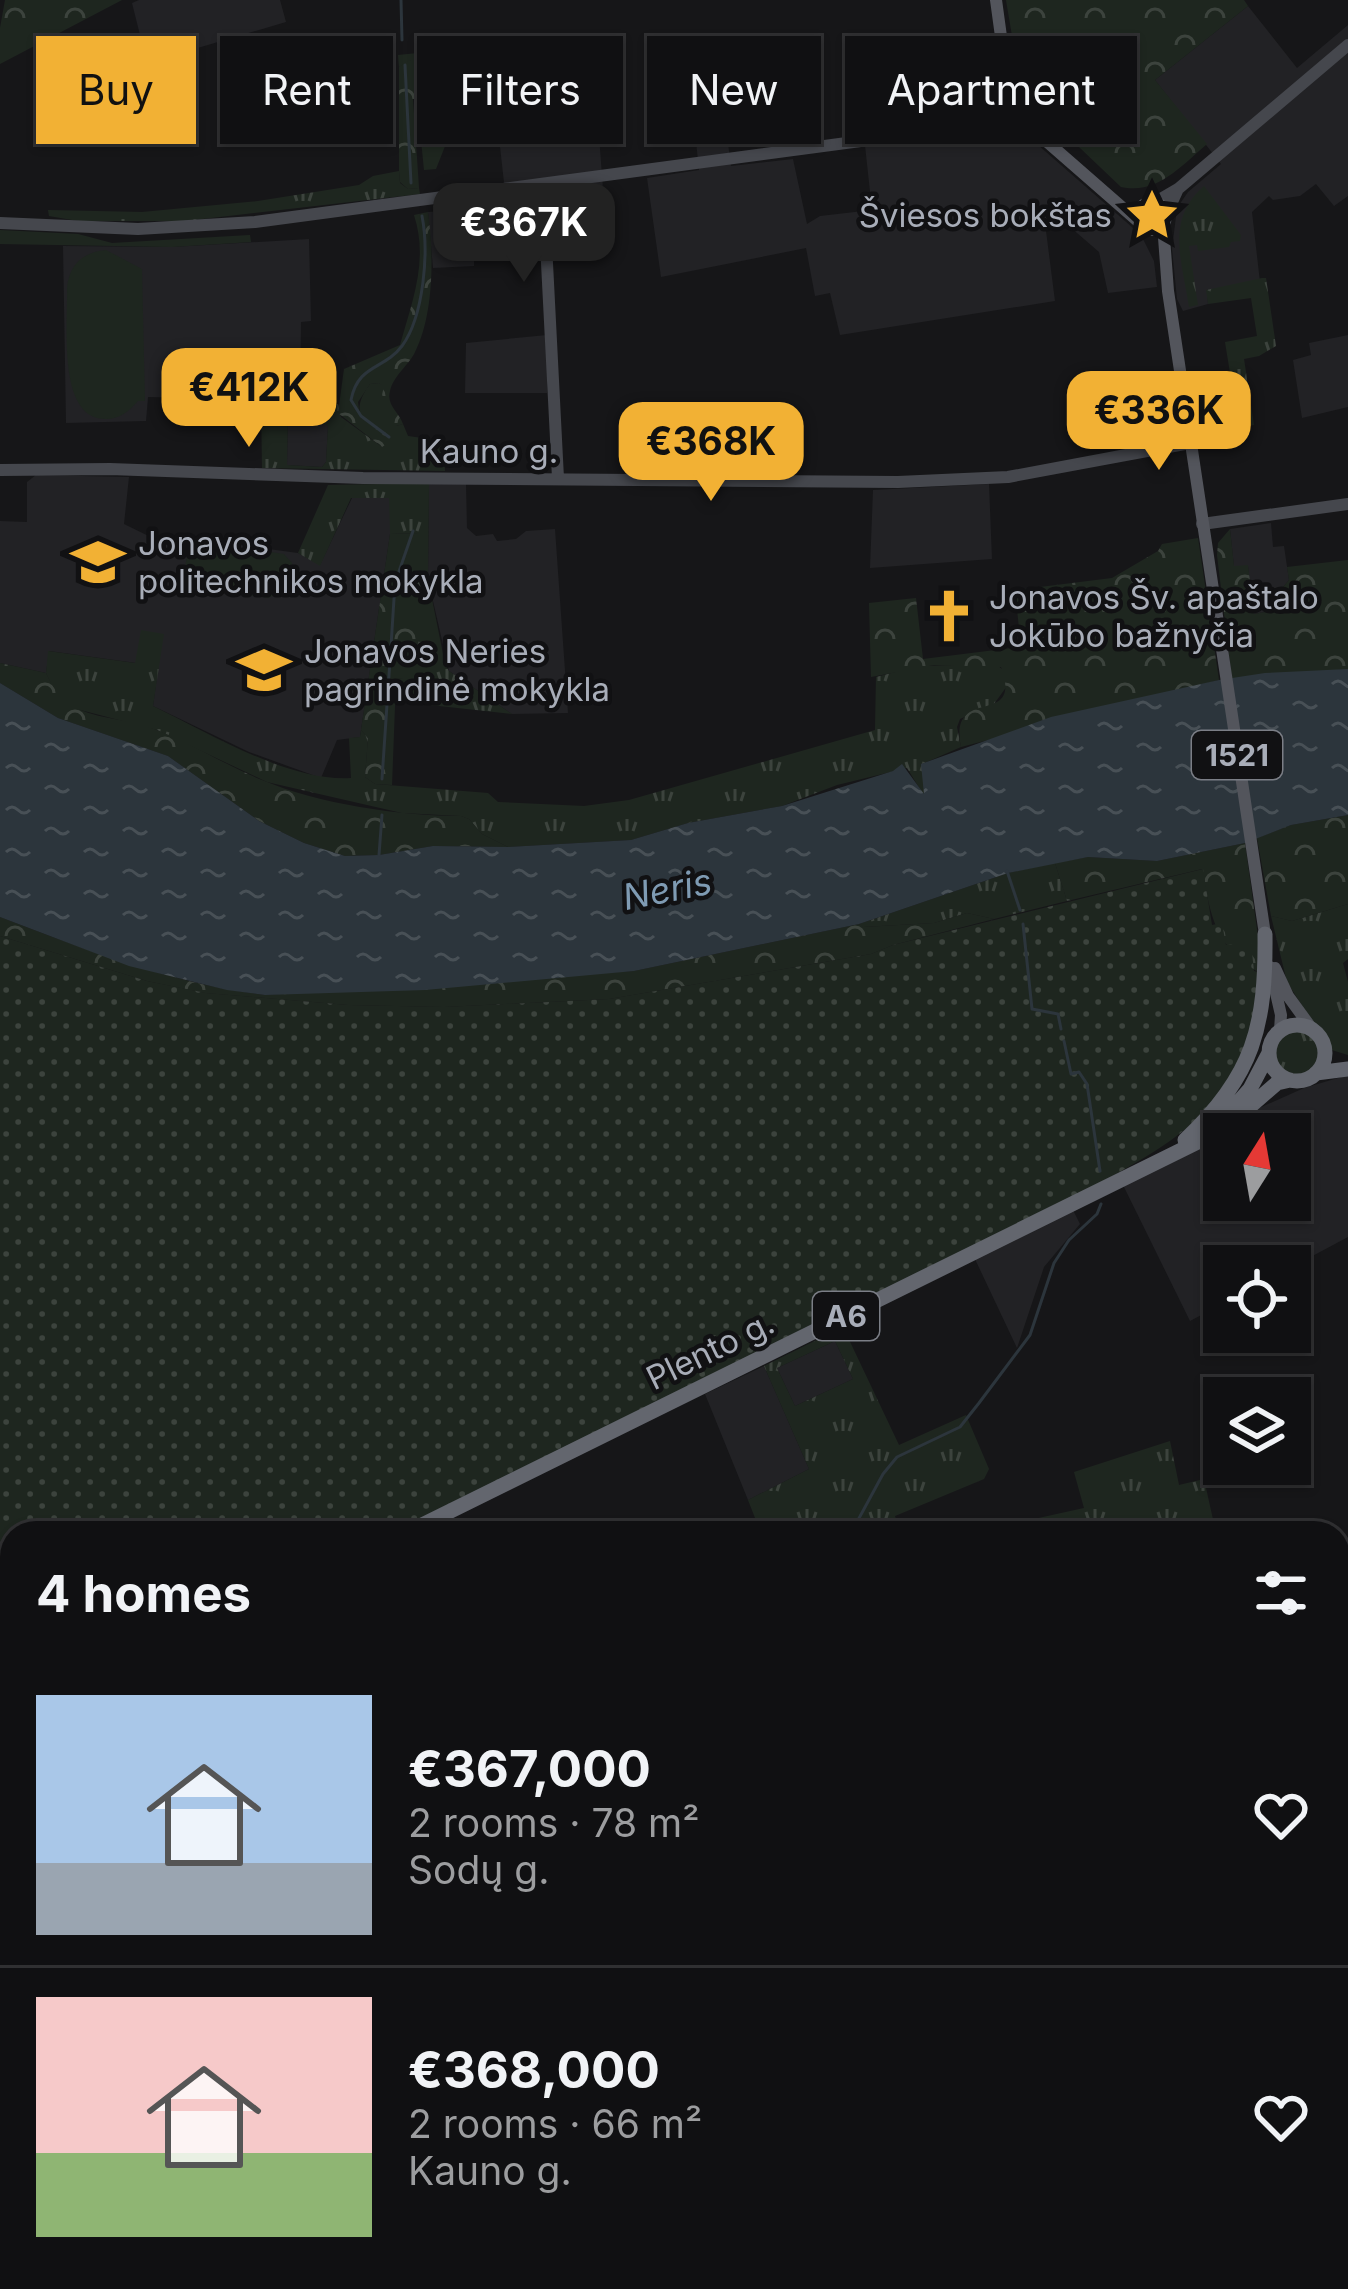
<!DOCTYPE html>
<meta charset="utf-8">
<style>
:root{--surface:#101012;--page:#19191b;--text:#f1f3f6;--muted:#9c9d9f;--line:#303032;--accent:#f2b134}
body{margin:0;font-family:Inter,sans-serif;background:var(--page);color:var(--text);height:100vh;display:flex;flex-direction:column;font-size:45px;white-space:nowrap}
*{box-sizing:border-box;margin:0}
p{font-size:39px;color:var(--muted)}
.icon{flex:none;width:66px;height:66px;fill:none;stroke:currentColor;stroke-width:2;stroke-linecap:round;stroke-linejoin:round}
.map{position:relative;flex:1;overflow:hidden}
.details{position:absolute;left:0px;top:1521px;width:1350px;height:768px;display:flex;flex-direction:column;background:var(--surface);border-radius:36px 36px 0 0;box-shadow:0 3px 9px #0004,0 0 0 3px var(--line)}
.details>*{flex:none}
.guide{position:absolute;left:36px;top:36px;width:1278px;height:108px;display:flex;gap:24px}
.needle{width:78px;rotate:11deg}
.controls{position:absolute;left:1203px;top:1113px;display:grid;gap:24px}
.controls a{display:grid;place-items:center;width:108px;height:108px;border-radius:0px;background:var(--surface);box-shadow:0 3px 9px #0004,0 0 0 3px var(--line);font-size:60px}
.price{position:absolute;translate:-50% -102px;padding:0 27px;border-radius:24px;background:var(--accent);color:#111;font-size:39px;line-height:78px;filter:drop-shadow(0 3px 6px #0008)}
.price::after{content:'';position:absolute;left:50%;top:72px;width:36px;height:27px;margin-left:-18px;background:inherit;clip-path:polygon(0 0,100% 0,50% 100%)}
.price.selected{background:#222;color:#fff}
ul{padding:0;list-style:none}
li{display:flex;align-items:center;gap:36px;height:300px;padding:0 36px}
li+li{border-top:3px solid var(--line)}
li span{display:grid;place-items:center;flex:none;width:336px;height:240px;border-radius:0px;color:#555}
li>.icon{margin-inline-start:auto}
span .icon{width:144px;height:144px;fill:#fffc;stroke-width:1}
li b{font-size:51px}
h2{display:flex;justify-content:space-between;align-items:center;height:144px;padding:0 36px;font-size:51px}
.pill{padding:0 42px;border-radius:0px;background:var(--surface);box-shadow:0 3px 9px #0004,0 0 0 3px var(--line);font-size:42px;line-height:108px}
.pill.selected{background:var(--accent);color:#111}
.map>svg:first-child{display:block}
.built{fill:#222225;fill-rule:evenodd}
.grass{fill:url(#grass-tufts);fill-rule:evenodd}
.forest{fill:url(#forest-crowns)}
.garden{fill:url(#garden-dots)}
.pitch{fill:#1e261f}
.water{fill:url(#water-ripples)}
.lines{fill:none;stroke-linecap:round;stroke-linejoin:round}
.stream{stroke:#2c353c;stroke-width:3}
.secondary{stroke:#45474d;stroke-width:12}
.primary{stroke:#53555c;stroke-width:12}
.highway{stroke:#63666e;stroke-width:15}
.labels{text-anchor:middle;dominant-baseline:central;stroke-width:9;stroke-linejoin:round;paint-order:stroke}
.shield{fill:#111113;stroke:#7b7e86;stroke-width:3}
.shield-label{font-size:30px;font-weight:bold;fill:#a8adb8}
.poi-label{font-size:33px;fill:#a8adb8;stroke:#111113;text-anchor:start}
.street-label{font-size:33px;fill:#a8adb8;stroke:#111113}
.water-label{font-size:36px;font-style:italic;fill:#7f9bb3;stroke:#111113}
</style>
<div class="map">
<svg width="1348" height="2289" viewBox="0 0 1348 2289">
<defs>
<pattern id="grass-tufts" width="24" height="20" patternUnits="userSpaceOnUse" patternTransform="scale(3)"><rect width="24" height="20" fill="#1e261f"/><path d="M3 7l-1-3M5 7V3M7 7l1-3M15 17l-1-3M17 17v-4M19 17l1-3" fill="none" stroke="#3c433d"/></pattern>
<pattern id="forest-crowns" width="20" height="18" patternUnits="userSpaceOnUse" patternTransform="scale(3)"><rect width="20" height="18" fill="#1e261f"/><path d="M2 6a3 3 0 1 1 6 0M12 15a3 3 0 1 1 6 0" fill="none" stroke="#3c433d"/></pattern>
<pattern id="garden-dots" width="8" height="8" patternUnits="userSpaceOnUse" patternTransform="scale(3)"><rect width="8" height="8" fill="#1e261f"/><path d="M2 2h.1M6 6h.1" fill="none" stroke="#3c433d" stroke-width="1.8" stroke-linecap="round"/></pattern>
<pattern id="water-ripples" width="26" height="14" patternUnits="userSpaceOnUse" patternTransform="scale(3)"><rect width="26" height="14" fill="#2c353c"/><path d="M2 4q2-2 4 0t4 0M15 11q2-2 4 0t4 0" fill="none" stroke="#485056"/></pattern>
</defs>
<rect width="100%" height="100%" fill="#161618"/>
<!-- built -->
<path class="built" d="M139 0H280L286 22 147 63 132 3Z
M1248 6 1297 68 1348 25V196L1334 206 1316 184 1300 196 1273 200 1269 196 1252 212 1260 282 1207 290 1208 304 1183 311 1177 299 1172 249 1177 208 1188 192 1221 164 1155 80Z
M928 67 937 137 1002 130 1030 138 1141 235 1154 261 1157 287 1108 293 1099 252 1055 214 1045 223 1055 301 840 335 830 293 815 296 806 248 661 277 647 178 699 170 695 132 726 128 731 166 793 159 807 224 820 216 872 210 858 81 853 76Z
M542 88 545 127 598 122 603 189 506 201 494 92Z
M474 209V266L433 268 428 212Z
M309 239 311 321 301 322 300 401 148 397 146 421 66 423 63 246 172 247Z
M547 335V393H465L466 343Z
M1348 335V407L1302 418 1293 360 1311 355 1309 343Z
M288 413H320L328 426 326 462 322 467 287 465Z
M36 475 129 477 124 524 169 546 172 536 298 553 320 565 352 498H390V534L360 737 337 740 321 778 249 752 153 706 163 634 136 663 49 651 46 673 0 663V521L27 522V482Z
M429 483H466L467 528 476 536 493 534 497 541 516 539 526 531 555 529 568 713 512 714 449 671 428 579Z
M989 484 992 559 870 568 873 490Z
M1271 523 1273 547 1284 546 1289 580 1274 598 1276 610 1253 614 1248 566 1234 567 1230 529Z
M1348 1075V1237L1290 1268 1224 1266V1303L1190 1321 1123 1185 1257 1109 1304 1088ZM1224 1134H1290V1200H1224Z
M1073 1210 1080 1224 1044 1267 1017 1348 974 1257Z
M835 1341 853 1379 795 1406 777 1368Z
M764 1366 809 1469 748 1500 705 1394Z
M1338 2190H1348V2289H1083L1081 2277H1338Z"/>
<!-- grass -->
<path class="grass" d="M438 51 442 54 453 105 443 111 449 136 436 169 424 170 417 99 436 97 410 60 399 67 398 55Z
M399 171 400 183 408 189 419 188 420 194 185 221H78L49 216 48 210 142 212 258 201 359 185 373 176Z
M1204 186 1241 235 1240 241 1231 242 1229 247 1198 251 1197 245 1189 246 1198 305 1189 307C1182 261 1165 220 1204 186Z
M0 230 78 234 112 243 250 235 251 242 172 247 0 244Z
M1262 278H1266L1276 346 1259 356 1244 359 1254 425 1208 432 1203 396 1216 394V402L1233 391 1225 342 1257 336 1251 298 1208 304 1206 290Z
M379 383 384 386 396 426 403 424 408 436 443 441 445 471 262 468 261 400 338 404 341 417 382 447C363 421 349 413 370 384ZM288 413H319L320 423 328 426 326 462 322 467 287 465Z
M429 483 428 579 445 664 449 671 512 714 394 701 396 679 403 678 402 660 418 637 404 593 419 533 390 534 389 498H351L320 566 298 553 328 485Z
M141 630 164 634 153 706C209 733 288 782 351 778L349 738 360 737 361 730 368 738 365 777 375 784 488 793 498 802 584 806 629 800 875 730 876 677 919 666 996 664 1003 670 1007 686 994 704 960 719 957 727 961 747 922 764 925 797 907 768 837 785 782 806 688 823 631 840 508 847 482 834 469 819 461 816 402 813 267 782 157 730 73 708 57 696 46 673 48 651 135 663Z
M1055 863 1067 901 994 919 967 913 934 923 863 927 859 924 1008 873Z
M1348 904V959L1343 963 1348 982V1055L1332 1050 1326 1043 1287 982 1271 916 1292 921Z
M1274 1052a23 23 0 1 1 46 0a23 23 0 1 1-46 0Z
M843 1327 899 1445 966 1415 989 1469 984 1479 895 1516 900 1533H761L748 1500 809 1469 764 1366ZM835 1341 853 1379 795 1406 777 1368Z
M1170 1441 1179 1485 1204 1479 1216 1533H1005L1003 1526 1084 1508 1074 1472Z
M1348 1588V1887L1338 1890V1592Z
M0 1813 12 1841V2277H55L52 2289H3L0 2279V1945L11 1940 0 1922Z
M724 2277H1081L1083 2289H718L717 2282Z"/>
<!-- forest -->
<path class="forest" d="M5 0H122L0 64V28Z
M1006 0H1244L1248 6 1155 80 1207 144C1181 166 1157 195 1121 187L1058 127 1043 125 1022 95Z
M409 60 439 66 449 101 441 104 435 97 413 99 419 188 408 189 400 182 399 171V67Z
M428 212C434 252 434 315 415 352 409 365 393 376 390 391 386 405 399 412 403 424L396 426C380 416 379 403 384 387L379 383 370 384 358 402 360 417 391 441 382 447 338 413 344 369 400 345C412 302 429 260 414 215Z
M1230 529 1234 566 1248 565 1254 614 1276 610 1274 598 1289 580 1287 567 1348 560V669L1232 679 1217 555 1218 543Z
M419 533 420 544 405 592 424 606 418 638 402 660 404 678 396 679 392 785 375 784 365 777 368 738 361 730 390 534Z
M1198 538 1219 680 961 747C948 683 1024 730 1001 667L934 665 871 677 869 603 916 598 923 659 1021 647 1015 590 1112 578 1158 551 1162 544Z
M0 663 46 673C69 724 108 712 154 729 191 743 225 765 262 780 318 804 400 816 461 816L469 819 482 834 508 847 433 846 379 855 345 856 304 843 259 821 168 756 58 718 0 683Z
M1348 815V904L1292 921 1271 916 1257 838 1291 825Z
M1245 843 1258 937V972C1214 945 1211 916 1202 869L1067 901 1055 863 1088 857 1157 861Z
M967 913 994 919 893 945 871 954 609 999 444 1007 348 1005 205 993 147 981 0 936V917C87 950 172 984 265 995L634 971 859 924 864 927 934 923Z
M1348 1887V2044L1338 2047V1890Z
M55 2277H265L273 2289H52Z
M318 2277H616L590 2289H313Z"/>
<!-- garden -->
<path class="garden" d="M1203 869 1212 925 1222 923 1226 945 1251 943 1254 971 1262 973C1243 1098 1199 1130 1092 1187 1069 1199 1047 1206 1026 1222L392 1533H12V1720L0 1726V936L147 981 206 993 348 1005 444 1007 609 999 871 954 893 945Z"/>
<!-- pitch -->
<path class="pitch" d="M106 250 142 269 145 401H138C127 414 115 422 97 418 58 407 68 322 67 288 69 265 83 252 106 250Z
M202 542 284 554 292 563C293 581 284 591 268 598L197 587C183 578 184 565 189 550Z"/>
<!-- water -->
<path class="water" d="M1348 669V815L1291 825 1245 843 1157 861 1088 857 1008 873 859 924 634 971 425 990 265 995 227 990 129 966 0 917V683L58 718 168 756 259 821 304 843 345 856 379 855 433 846 508 847 631 840 688 823 782 806 893 771 902 764 924 794 921 764 1051 717 1219 680 1265 673Z"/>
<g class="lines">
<!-- stream -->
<path class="stream" d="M401 0 402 40
M405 65 411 183
M389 437 361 416 351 400C358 364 384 370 402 346 424 316 429 251 422 216
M391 646 395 583 413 531
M382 779 390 660
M379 855 382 815
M1007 871 1020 910
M1023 924 1032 1009 1058 1014 1061 1029
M1064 1041 1071 1074 1079 1072 1087 1084 1100 1171
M851 1533 883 1474 897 1457 960 1427 979 1403 1030 1335 1054 1263 1069 1240 1097 1214 1101 1204
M1338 1840 1348 1838
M0 2185 12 2184
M1079 2277 1081 2289"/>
<!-- secondary -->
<path class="secondary" d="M543 185 558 478
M1154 203 1178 189 1348 45
M1166 215 1177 191
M0 223 138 229 255 222 1011 121
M0 470 110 469 363 478 898 482 1008 477 1190 443
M1202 524 1348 504"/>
<!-- primary -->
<path class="primary" d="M996 0 1009 95 1016 110
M1011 119a10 10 0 1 1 20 0a10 10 0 1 1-20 0Z
M1029 126 1140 223
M1138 216a14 14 0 1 1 28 0a14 14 0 1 1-28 0Z
M1163 224 1168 291 1266 941
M1270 967 1281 1015 1280 1030
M1275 968 1288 996 1312 1029"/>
<!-- highway -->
<path class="highway" d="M1269 1053a28 28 0 1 1 56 0a28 28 0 1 1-56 0Z
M1316 1073 1348 1069
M1219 1124 1250 1089 1269 1053
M1185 1140C1254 1076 1266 1025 1265 934
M406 1533 1224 1129 1277 1083 1290 1080
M0 1733 12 1727"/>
</g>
<!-- icons -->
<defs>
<symbol id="sight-bare" viewBox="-9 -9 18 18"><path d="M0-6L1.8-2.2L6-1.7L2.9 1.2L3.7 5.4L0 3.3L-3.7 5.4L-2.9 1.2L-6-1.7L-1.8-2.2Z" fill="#f2b134" stroke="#111113" stroke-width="2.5" paint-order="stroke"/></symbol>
<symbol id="school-bare" viewBox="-9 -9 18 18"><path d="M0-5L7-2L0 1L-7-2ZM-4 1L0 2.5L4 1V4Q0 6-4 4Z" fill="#f2b134" stroke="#111113" stroke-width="2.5" paint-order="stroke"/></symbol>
<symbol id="church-bare" viewBox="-9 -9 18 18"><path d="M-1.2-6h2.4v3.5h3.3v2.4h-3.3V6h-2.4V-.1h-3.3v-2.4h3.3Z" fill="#f2b134" stroke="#111113" stroke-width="2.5" paint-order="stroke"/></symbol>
</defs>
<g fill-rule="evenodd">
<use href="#sight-bare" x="1114" y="177" width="76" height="76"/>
<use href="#school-bare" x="60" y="524" width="76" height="76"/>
<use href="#church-bare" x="911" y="578" width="76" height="76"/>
<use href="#school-bare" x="226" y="632" width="76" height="76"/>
</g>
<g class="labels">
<!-- shield labels -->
<g class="shield">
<rect x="1192" y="731" width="90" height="48" rx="9"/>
<rect x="813" y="1292" width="66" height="48" rx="9"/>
</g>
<g class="shield-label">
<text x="1237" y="755">1521</text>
<text x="846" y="1316">A6</text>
</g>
<!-- poi labels -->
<g class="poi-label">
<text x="1112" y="215" text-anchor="end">Šviesos bokštas</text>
<text x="138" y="543">Jonavos<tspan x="138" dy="38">politechnikos mokykla</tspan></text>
<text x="989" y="597">Jonavos Šv. apaštalo<tspan x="989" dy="38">Jokūbo bažnyčia</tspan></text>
<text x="304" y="651">Jonavos Neries<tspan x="304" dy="38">pagrindinė mokykla</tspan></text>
</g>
<!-- street labels -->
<g class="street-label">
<text x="489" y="451">Kauno g.</text>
<text transform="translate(710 1350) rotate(-26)">Plento g.</text>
</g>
<!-- water labels -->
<g class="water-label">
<text transform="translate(667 889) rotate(-11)">Neris</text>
</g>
</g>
</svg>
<div class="controls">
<a><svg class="needle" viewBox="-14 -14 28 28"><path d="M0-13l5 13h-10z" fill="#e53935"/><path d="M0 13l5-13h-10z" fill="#9c9d9f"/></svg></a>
<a><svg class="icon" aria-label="locate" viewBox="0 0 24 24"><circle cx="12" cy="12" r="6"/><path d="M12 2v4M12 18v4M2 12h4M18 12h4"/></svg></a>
<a><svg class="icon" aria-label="layers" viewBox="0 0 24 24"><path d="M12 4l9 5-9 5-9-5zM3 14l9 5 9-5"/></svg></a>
</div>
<b class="price selected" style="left:524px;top:285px">€367K</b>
<b class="price" style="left:249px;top:450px">€412K</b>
<b class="price" style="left:1159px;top:473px">€336K</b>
<b class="price" style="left:711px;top:504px">€368K</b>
<div class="guide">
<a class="pill selected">Buy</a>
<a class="pill">Rent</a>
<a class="pill">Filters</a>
<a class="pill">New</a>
<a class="pill">Apartment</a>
</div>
<section class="details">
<h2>4 homes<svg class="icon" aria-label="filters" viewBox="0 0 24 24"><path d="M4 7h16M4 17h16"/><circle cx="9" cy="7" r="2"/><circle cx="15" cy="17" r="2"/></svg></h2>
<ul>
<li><span style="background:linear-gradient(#a9c7e8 70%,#9aa5b1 0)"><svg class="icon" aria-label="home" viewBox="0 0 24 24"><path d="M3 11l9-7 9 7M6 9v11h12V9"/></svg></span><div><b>€367,000</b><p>2 rooms · 78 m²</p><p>Sodų g.</p></div><svg class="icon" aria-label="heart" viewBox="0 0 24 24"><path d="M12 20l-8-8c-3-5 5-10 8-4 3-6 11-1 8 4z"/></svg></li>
<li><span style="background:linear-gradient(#f6c9c9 65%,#8fb573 0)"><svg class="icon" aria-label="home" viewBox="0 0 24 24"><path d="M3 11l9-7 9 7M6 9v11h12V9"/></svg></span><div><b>€368,000</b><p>2 rooms · 66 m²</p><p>Kauno g.</p></div><svg class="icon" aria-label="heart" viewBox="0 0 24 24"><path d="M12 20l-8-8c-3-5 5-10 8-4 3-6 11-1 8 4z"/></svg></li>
</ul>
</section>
</div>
